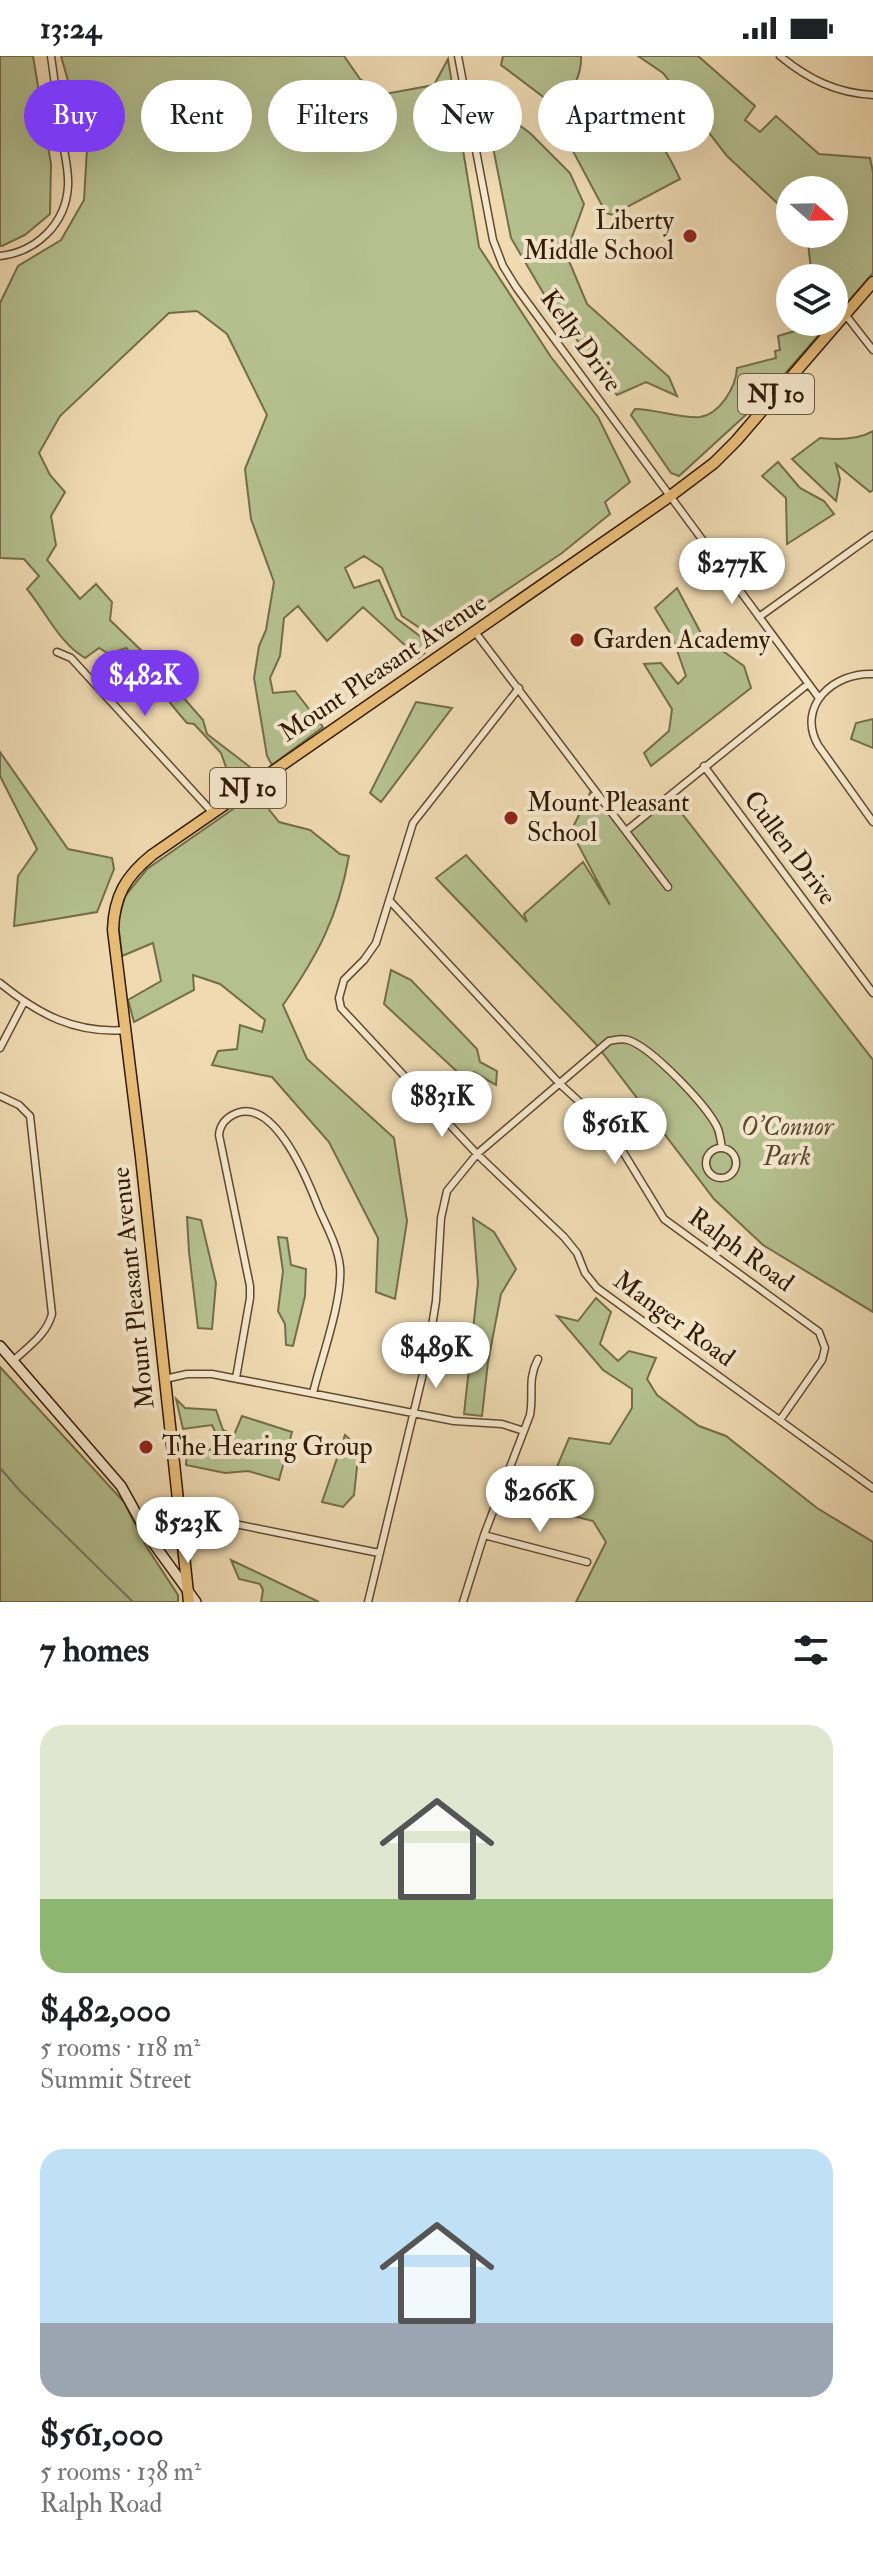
<!DOCTYPE html>
<meta charset="utf-8">
<style>
:root{--surface:#fff;--page:#f2f2f2;--text:#202124;--muted:#757577;--accent:#7c3aed}
body{margin:0;font-family:"IM FELL Double Pica",serif;background:var(--page);color:var(--text);height:100vh;display:flex;flex-direction:column;font-size:30px;white-space:nowrap}
*{box-sizing:border-box;margin:0}
p{font-size:26px;color:var(--muted)}
.icon{flex:none;width:44px;height:44px;fill:none;stroke:currentColor;stroke-width:2;stroke-linecap:round;stroke-linejoin:round}
.map{position:relative;height:1546px;overflow:hidden}
.details{display:flex;flex-direction:column;background:var(--surface);flex:1}
.details>*{flex:none}
.hud{position:absolute;left:24px;top:24px;width:826px;height:72px;display:flex;gap:16px}
.needle{width:52px;rotate:110deg}
.tools{position:absolute;left:776px;top:120px;display:grid;gap:16px}
.tools a{display:grid;place-items:center;width:72px;height:72px;border-radius:50%;background:var(--surface);box-shadow:0 8px 32px #0002;font-size:40px}
.price{position:absolute;translate:-50% -68px;padding:0 18px;border-radius:28px;background:#fff;color:#222;font-size:26px;line-height:52px;filter:drop-shadow(0 2px 4px #0008)}
.price::after{content:'';position:absolute;left:50%;top:48px;width:24px;height:18px;margin-left:-12px;background:inherit;clip-path:polygon(0 0,100% 0,50% 100%)}
.price.active{background:var(--accent);color:#fff}
ul{padding:0;list-style:none}
li{display:grid;align-content:center;gap:16px;height:424px;padding:0 40px}
li span{display:grid;place-items:center;height:248px;border-radius:24px;color:#555}
li>.icon{margin-inline-start:auto}
span .icon{width:144px;height:144px;fill:#fffc;stroke-width:1}
li b{font-size:34px}
h2{display:flex;justify-content:space-between;align-items:center;height:96px;padding:0 40px;font-size:34px}
.chip{padding:0 28px;border-radius:36px;background:var(--surface);box-shadow:0 8px 32px #0002;font-size:28px;line-height:72px}
.chip.active{background:var(--accent);color:#fff}
.status{display:flex;justify-content:space-between;align-items:center;height:56px;padding:0 40px;background:var(--surface);direction:ltr}
.status svg{height:22px;fill:currentColor}
.map>svg:first-child{display:block}
.green{fill:#b5c08f;stroke:#746d48;stroke-width:2}
.lines{fill:none;stroke-linecap:round;stroke-linejoin:round}
.stream{stroke:#707a69;stroke-width:2}
.street-casing{stroke:#614a2d;stroke-width:9}
.secondary-casing{stroke:#321a01;stroke-width:12}
.primary-casing{stroke:#321a01;stroke-width:13}
.street{stroke:#f5e7cd;stroke-width:6}
.secondary{stroke:#f5e7cd;stroke-width:9}
.primary{stroke:#e8bd79;stroke-width:10}
.poi-dot{fill:#8f2418;stroke:#f5e7cd;stroke-width:3}
.labels{text-anchor:middle;dominant-baseline:central;stroke-width:8;stroke-linejoin:round;paint-order:stroke}
.shield{fill:#f5e7cd;stroke:#6c583e;stroke-width:2}
.shield-label{font-size:24px;font-weight:bold;fill:#321a01}
.poi-label{font-size:26px;fill:#321a01;stroke:#f5e7cd;text-anchor:start}
.street-label{font-size:26px;fill:#321a01;stroke:#f5e7cd}
.park-label{font-size:26px;font-style:italic;fill:#594c2c;stroke:#f5e7cd}
</style>
<div class="status"><b>13:24</b><svg viewBox="0 0 49 12"><path d="M0 12V9h3v3zM5 12V6h3v6zM10 12V3h3v9zM15 12V0h3v12zM26 1h20v11H26zM47 4h2v5h-2z"/></svg></div>
<div class="map">
<svg width="873" height="1546" viewBox="0 0 873 1546">
<rect width="100%" height="100%" fill="#efdab2"/>
<filter id="stains"><feTurbulence type="fractalNoise" baseFrequency=".0025" numOctaves="4"/><feColorMatrix values="0 0 0 0 .2 0 0 0 0 .09 0 0 0 0 .02 0 0 0 .5 -.17"/></filter>
<radialGradient id="worn" r=".72"><stop offset=".6" stop-color="#630" stop-opacity="0"/><stop offset="1" stop-color="#630" stop-opacity=".3"/></radialGradient>
<!-- green -->
<path class="green" d="M0 0H33L51 108 50 158 25 179 2 190H0Z
M61 0H344L360 23 385 38 434 29 448 3 479 191 551 301 598 361 630 426 605 446 610 458 562 497 435 582 402 560 382 512 364 500 345 512 354 532 379 524 396 562 433 590 419 602 363 551 327 585 298 550 284 562 280 600 270 622 273 637 295 635 323 671 272 709 267 700 254 622 259 590 266 574 274 526 251 463 245 413 267 359 227 278 197 255 169 257 60 360 39 397 50 419 65 436 51 460 56 489 47 504 80 543 96 528 112 546 110 564 147 600 203 664 207 678 250 711 232 728 221 697 194 668 187 667C165 643 149 616 126 592L109 598 99 592 85 602C59 587 46 556 27 533L39 520 24 503 0 502V247L18 210 61 184 84 144 87 92Z
M503 0H581C582 21 571 36 558 52L501 9Z
M638 0H698L755 50 745 64 760 76 776 60 819 98 870 102 873 116V217L834 262V222H812L807 178H834V134H790V159L727 100 663 17Z
M483 41 531 78 570 117 584 148 572 181 569 205 587 248 669 321 677 340 646 326 617 339 545 240 511 182Z
M609 69C654 69 662 86 680 123L612 159 606 157 567 84 584 74Z
M811 266H830L762 344 679 420 671 417 631 359 635 353C655 353 683 363 700 361 720 358 736 331 737 312L776 302 775 295 780 294 778 280 805 272Z
M873 375V434L870 436 836 408 840 423 836 445 792 403 820 382C838 384 857 384 873 375Z
M778 406 800 432 824 445 834 458 787 488 786 442 762 420Z
M677 532 703 581 744 610 751 632 651 710 644 697 669 675 672 653 644 608 661 607 678 628 686 620 672 580 655 552Z
M416 646 452 652 381 746 370 737Z
M873 663V692L851 683 856 667Z
M0 696 68 793 112 802 114 813 97 856 14 870 18 820 37 793 0 720Z
M593 731 626 775 669 741 873 1004V1256L763 1189 714 1143 595 987 436 822 466 799 527 866 524 858 583 806 610 849 571 775Z
M256 737 279 766 310 774 340 798 349 800C338 861 318 899 283 949L307 1003 394 1082 407 1165 395 1243 376 1236 378 1182 329 1086 272 1021 212 1009 218 995 237 993 240 969 262 976 265 964 220 928 193 919 194 934 134 966 128 944 161 925 153 887 122 900 118 866 125 840 147 813Z
M391 914 411 924 477 993 480 1006 497 1015 496 1029 474 1016 465 1023 384 948Z
M187 1161 201 1164 216 1227 212 1273 198 1272 189 1196Z
M473 1162 494 1176 516 1213 501 1238 488 1306 482 1360 464 1358 478 1227Z
M278 1181 287 1182 291 1209 306 1213 305 1240 293 1290 286 1289 285 1268 278 1255 283 1215Z
M596 1242 611 1256 600 1288 618 1305 629 1295 656 1302 647 1323 657 1339 699 1370 726 1380 817 1452 873 1486V1546H576L606 1486 593 1465 546 1453V1437L569 1382 610 1388 632 1352V1333L603 1314 557 1260 578 1265Z
M0 1311 124 1446 146 1490 178 1539V1546H0Z
M176 1343 185 1352 216 1354 223 1374 234 1379 242 1360 292 1376 279 1424 248 1415 225 1417 186 1409 187 1395 217 1393 218 1382 212 1369 183 1373Z
M345 1379 359 1392 354 1439 343 1451 322 1446Z
M231 1504 319 1546H261L263 1534 260 1528 239 1523Z"/>
<g class="lines">
<!-- stream -->
<path class="stream" d="M0 1412 21 1436 133 1546"/>
<defs>
<path id="street" d="M458 0 493 184 503 210 516 231 819 642
M780 0C808 23 836 37 873 39
M0 200C36 196 66 168 68 130 69 116 65 101 63 87 59 58 55 29 51 0
M844 257 873 294
M759 561 873 479
M475 576 668 831
M57 596 71 602 213 757
M873 618C834 616 796 650 818 689L873 766
M519 632 413 767 376 887 364 904 344 924 339 942 341 952 477 1098 564 1181 577 1197 585 1217 597 1232 873 1432
M704 710 873 937
M626 775 808 628
M390 845 560 1028 609 1073 664 1163 819 1276 825 1292 822 1304 780 1364
M0 927C38 958 75 978 126 974
M0 992 24 946
M0 1040 19 1049 30 1060 52 1258C47 1278 28 1291 13 1305
M706 1107a15 15 0 1 1 30 0a15 15 0 1 1-30 0Z
M236 1322 250 1242V1230L219 1079C220 1068 227 1061 237 1057 276 1043 309 1127 319 1153 327 1171 338 1191 340 1211 343 1244 321 1303 313 1337
M165 1323 187 1318H212L454 1365 502 1368 524 1375
M180 1457 379 1497
M484 1479 587 1506
M368 1546 427 1301 436 1245 441 1162 447 1135 477 1098 609 985C615 984 621 982 628 984 651 991 709 1051 718 1073 720 1079 721 1086 722 1092
M463 1546 484 1479 530 1359C534 1337 527 1324 538 1303"/>
<path id="secondary" d="M0 1290 121 1430 151 1484 196 1546"/>
<path id="primary" d="M146 1474C159 1482 170 1478 181 1468
M189 1546 141 1101 113 874C114 840 126 820 152 799L669 441 714 407 736 385 873 226"/>
</defs>
<!-- street casing -->
<use href="#street" class="street-casing"/>
<!-- secondary casing -->
<use href="#secondary" class="secondary-casing"/>
<!-- primary casing -->
<use href="#primary" class="primary-casing"/>
<!-- street -->
<use href="#street" class="street"/>
<!-- secondary -->
<use href="#secondary" class="secondary"/>
<!-- primary -->
<use href="#primary" class="primary"/>
</g>
<!-- markers -->
<g class="poi-dot">
<circle cx="690" cy="180" r="8"/>
<circle cx="577" cy="584" r="8"/>
<circle cx="511" cy="762" r="8"/>
<circle cx="146" cy="1391" r="8"/>
</g>
<g class="labels">
<!-- shield labels -->
<g class="shield">
<rect x="738" y="318" width="76" height="40" rx="6"/>
<rect x="210" y="712" width="76" height="40" rx="6"/>
</g>
<g class="shield-label">
<text x="776" y="338">NJ 10</text>
<text x="248" y="732">NJ 10</text>
</g>
<!-- poi labels -->
<g class="poi-label">
<text x="674" y="165" text-anchor="end">Liberty<tspan x="674" dy="30">Middle School</tspan></text>
<text x="593" y="584">Garden Academy</text>
<text x="527" y="747">Mount Pleasant<tspan x="527" dy="30">School</tspan></text>
<text x="162" y="1391">The Hearing Group</text>
</g>
<!-- street labels -->
<g class="street-label">
<text transform="translate(581 285) rotate(54)">Kelly Drive</text>
<text transform="translate(383 612) rotate(-34)">Mount Pleasant Avenue</text>
<text transform="translate(790 792) rotate(53)">Cullen Drive</text>
<text transform="translate(741 1194) rotate(36)">Ralph Road</text>
<text transform="translate(133 1232) rotate(-96)">Mount Pleasant Avenue</text>
<text transform="translate(674 1263) rotate(36)">Manger Road</text>
</g>
<!-- park labels -->
<g class="park-label">
<text x="787" y="1071">O'Connor<tspan x="787" dy="30">Park</tspan></text>
</g>
</g>
<rect width="100%" height="100%" filter="url(#stains)"/>
<rect width="100%" height="100%" fill="url(#worn)"/>
</svg>
<div class="tools">
<a><svg class="needle" viewBox="-14 -14 28 28"><path d="M0-13l5 13h-10z" fill="#e53935"/><path d="M0 13l5-13h-10z" fill="#757577"/></svg></a>
<a><svg class="icon" aria-label="layers" viewBox="0 0 24 24"><path d="M12 4l9 5-9 5-9-5zM3 14l9 5 9-5"/></svg></a>
</div>
<b class="price" style="left:732px;top:550px">$277K</b>
<b class="price active" style="left:145px;top:662px">$482K</b>
<b class="price" style="left:442px;top:1083px">$831K</b>
<b class="price" style="left:615px;top:1110px">$561K</b>
<b class="price" style="left:436px;top:1334px">$489K</b>
<b class="price" style="left:540px;top:1478px">$266K</b>
<b class="price" style="left:188px;top:1509px">$523K</b>
<div class="hud">
<a class="chip active">Buy</a>
<a class="chip">Rent</a>
<a class="chip">Filters</a>
<a class="chip">New</a>
<a class="chip">Apartment</a>
</div>
</div>
<section class="details">
<h2>7 homes<svg class="icon" aria-label="filters" viewBox="0 0 24 24"><path d="M4 7h16M4 17h16"/><circle cx="9" cy="7" r="2"/><circle cx="15" cy="17" r="2"/></svg></h2>
<ul>
<li><span style="background:linear-gradient(#dfe7d0 70%,#8fb573 0)"><svg class="icon" aria-label="home" viewBox="0 0 24 24"><path d="M3 11l9-7 9 7M6 9v11h12V9"/></svg></span><div><b>$482,000</b><p>5 rooms · 118 m²</p><p>Summit Street</p></div></li>
<li><span style="background:linear-gradient(#bfe0f5 70%,#9aa5b1 0)"><svg class="icon" aria-label="home" viewBox="0 0 24 24"><path d="M3 11l9-7 9 7M6 9v11h12V9"/></svg></span><div><b>$561,000</b><p>5 rooms · 138 m²</p><p>Ralph Road</p></div></li>
</ul>
</section>
